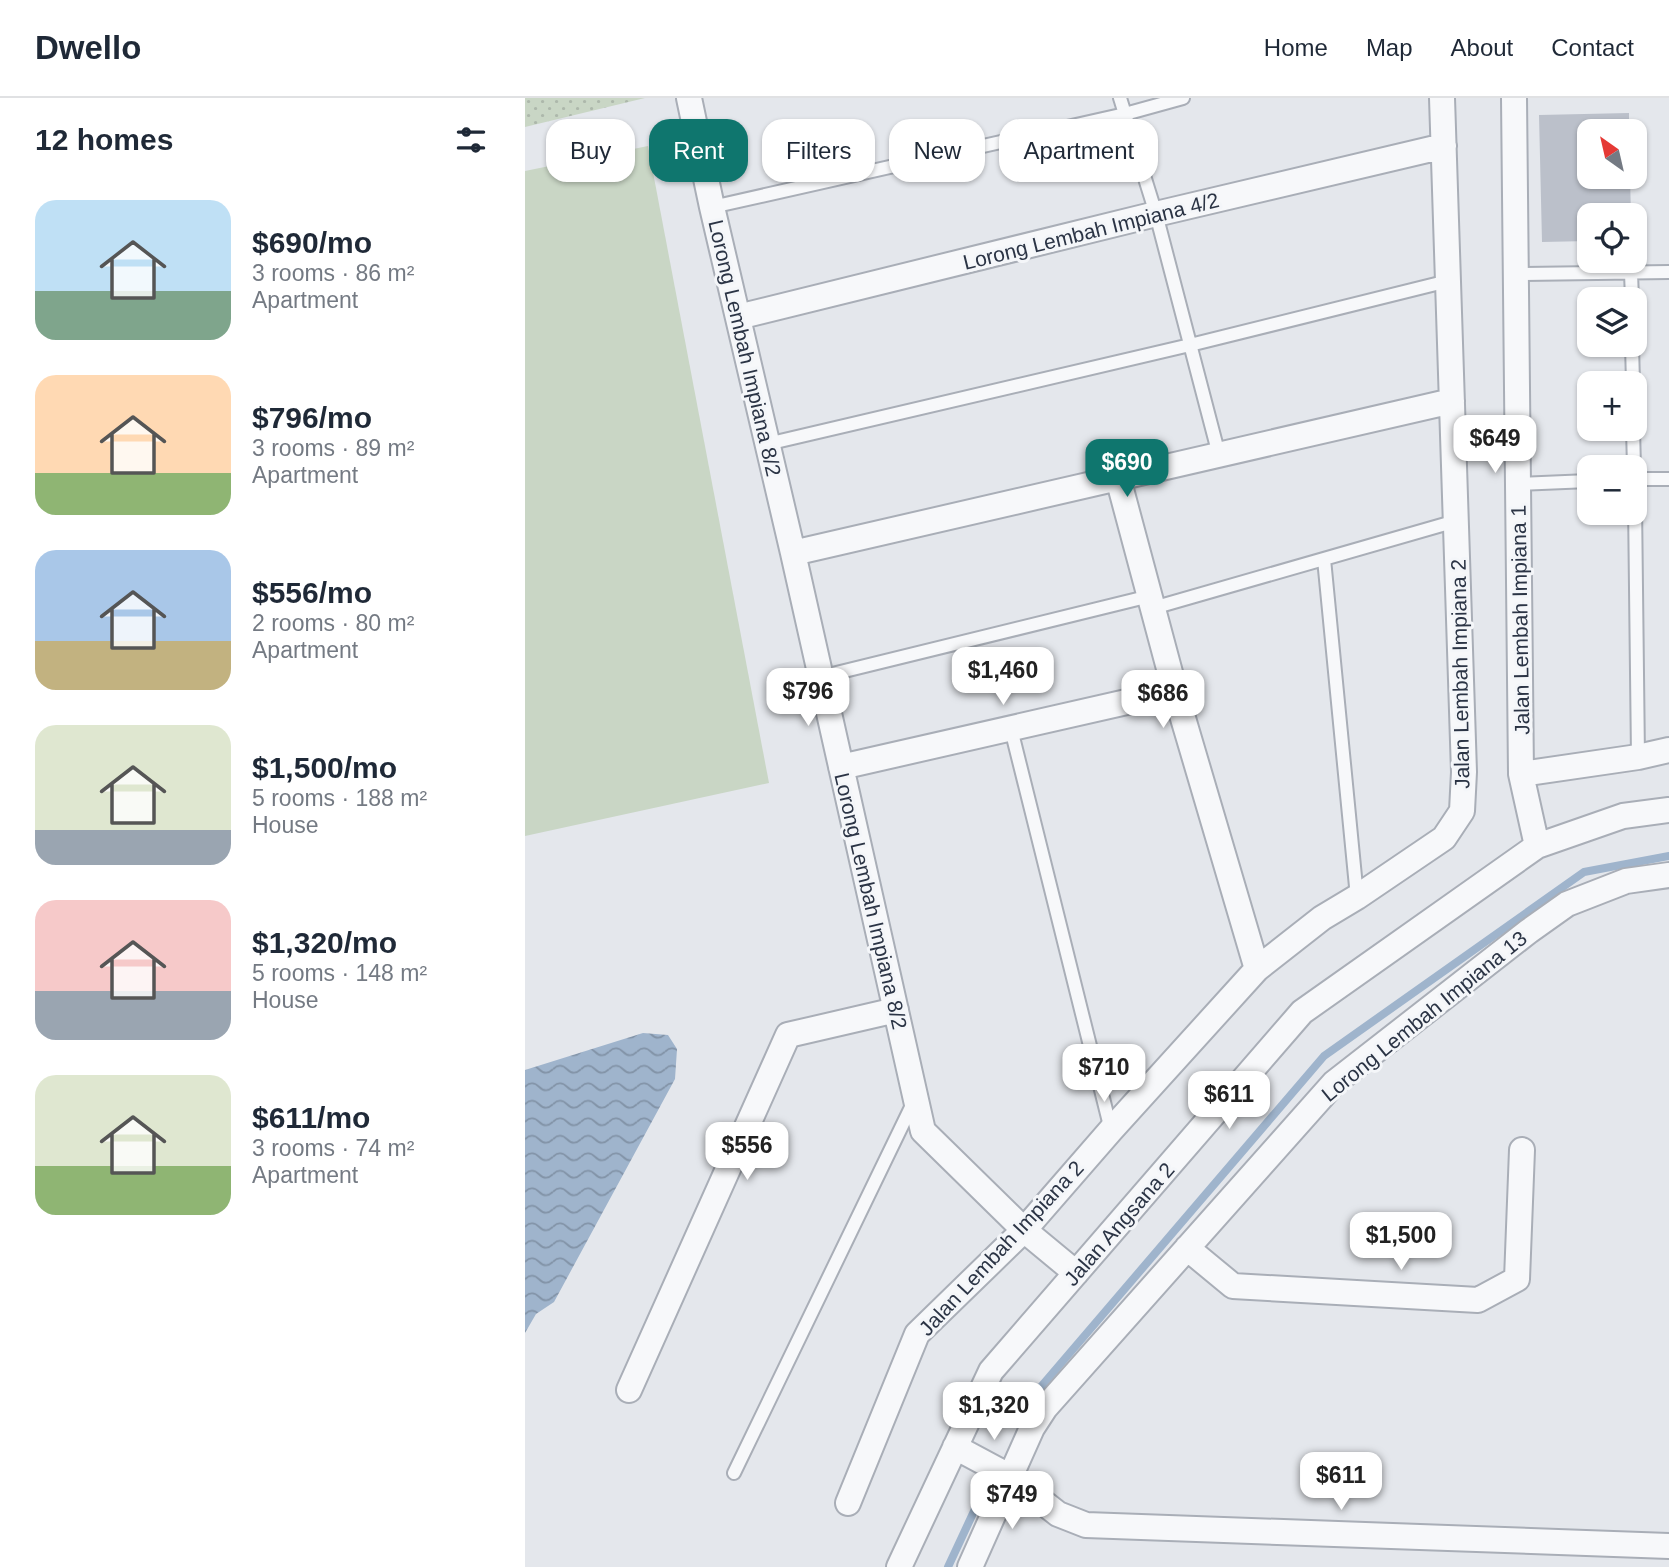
<!DOCTYPE html>
<meta charset="utf-8">
<style>
:root{--surface:#fff;--page:#f6f6f7;--text:#1f2937;--muted:#747a83;--line:#e0e1e3;--accent:#0f766e}
body{margin:0;font-family:Arial,sans-serif;background:var(--page);color:var(--text);height:100vh;display:flex;flex-direction:column;font-size:26px;white-space:nowrap}
*{box-sizing:border-box;margin:0}
p{font-size:23px;color:var(--muted)}
.icon{flex:none;width:38px;height:38px;fill:none;stroke:currentColor;stroke-width:2;stroke-linecap:round;stroke-linejoin:round}
.map{position:relative;flex:1;overflow:hidden}
.side{display:flex;flex-direction:column;background:var(--surface);width:525px}
.side>*{flex:none}
.top-card{position:absolute;left:21px;top:21px;width:665px;height:63px;display:flex;gap:14px}
.needle{width:46px;rotate:326deg}
.buttons{position:absolute;left:1052px;top:21px;display:grid;gap:14px}
.buttons a{display:grid;place-items:center;width:70px;height:70px;border-radius:14px;background:var(--surface);box-shadow:0 2px 5px #0004;font-size:35px}
.price{position:absolute;translate:-50% -60px;padding:0 16px;border-radius:14px;background:#fff;color:#222;font-size:23px;line-height:46px;filter:drop-shadow(0 2px 4px #0008)}
.price::after{content:'';position:absolute;left:50%;top:42px;width:21px;height:16px;margin-left:-10px;background:inherit;clip-path:polygon(0 0,100% 0,50% 100%)}
.price.on{background:var(--accent);color:#fff}
ul{padding:0;list-style:none}
li{display:flex;align-items:center;gap:21px;height:175px;padding:0 35px}
li span{display:grid;place-items:center;flex:none;width:196px;height:140px;border-radius:21px;color:#555}
li>.icon{margin-inline-start:auto}
span .icon{width:84px;height:84px;fill:#fffc;stroke-width:1}
li b{font-size:30px}
h2{display:flex;justify-content:space-between;align-items:center;height:84px;padding:0 35px;font-size:30px}
.tag{padding:0 24px;border-radius:21px;background:var(--surface);box-shadow:0 2px 5px #0004;font-size:24px;line-height:63px}
.tag.on{background:var(--accent);color:#fff}
header{display:flex;align-items:center;gap:42px;box-sizing:border-box;height:98px;padding:0 35px;background:var(--surface);border-bottom:2px solid var(--line)}
header strong{font-size:33px}
nav{display:flex;gap:38px;margin-inline-start:auto;font-size:24px}
main{display:flex;flex:1;min-height:0}
.map>svg:first-child{display:block}
.park{fill:url(#park-dots)}
.garden{fill:#c9d6c5}
.water{fill:url(#water-waves)}
.lines{fill:none;stroke-linecap:round;stroke-linejoin:round}
.stream{stroke:#9fb4cc;stroke-width:8}
.building{fill:#bbc0ca}
.lane-casing{stroke:#a9aeb7;stroke-width:16}
.street-casing{stroke:#a9aeb7;stroke-width:28}
.lane{stroke:#f7f8fa;stroke-width:12}
.street{stroke:#f7f8fa;stroke-width:24}
.labels{text-anchor:middle;dominant-baseline:central;stroke-width:6;stroke-linejoin:round;paint-order:stroke}
.street-label{font-size:21px;fill:#2b3445;stroke:#f4f6f9}
</style>
<header>
<strong>Dwello</strong>
<nav><a>Home</a><a>Map</a><a>About</a><a>Contact</a></nav>
</header>
<main>
<section class="side">
<h2>12 homes<svg class="icon" aria-label="filters" viewBox="0 0 24 24"><path d="M4 7h16M4 17h16"/><circle cx="9" cy="7" r="2"/><circle cx="15" cy="17" r="2"/></svg></h2>
<ul>
<li><span style="background:linear-gradient(#bfe0f5 65%,#7fa58c 0)"><svg class="icon" aria-label="home" viewBox="0 0 24 24"><path d="M3 11l9-7 9 7M6 9v11h12V9"/></svg></span><div><b>$690/mo</b><p>3 rooms · 86 m²</p><p>Apartment</p></div></li>
<li><span style="background:linear-gradient(#ffd9b3 70%,#8fb573 0)"><svg class="icon" aria-label="home" viewBox="0 0 24 24"><path d="M3 11l9-7 9 7M6 9v11h12V9"/></svg></span><div><b>$796/mo</b><p>3 rooms · 89 m²</p><p>Apartment</p></div></li>
<li><span style="background:linear-gradient(#a9c7e8 65%,#c2b280 0)"><svg class="icon" aria-label="home" viewBox="0 0 24 24"><path d="M3 11l9-7 9 7M6 9v11h12V9"/></svg></span><div><b>$556/mo</b><p>2 rooms · 80 m²</p><p>Apartment</p></div></li>
<li><span style="background:linear-gradient(#dfe7d0 75%,#9aa5b1 0)"><svg class="icon" aria-label="home" viewBox="0 0 24 24"><path d="M3 11l9-7 9 7M6 9v11h12V9"/></svg></span><div><b>$1,500/mo</b><p>5 rooms · 188 m²</p><p>House</p></div></li>
<li><span style="background:linear-gradient(#f6c9c9 65%,#9aa5b1 0)"><svg class="icon" aria-label="home" viewBox="0 0 24 24"><path d="M3 11l9-7 9 7M6 9v11h12V9"/></svg></span><div><b>$1,320/mo</b><p>5 rooms · 148 m²</p><p>House</p></div></li>
<li><span style="background:linear-gradient(#dfe7d0 65%,#8fb573 0)"><svg class="icon" aria-label="home" viewBox="0 0 24 24"><path d="M3 11l9-7 9 7M6 9v11h12V9"/></svg></span><div><b>$611/mo</b><p>3 rooms · 74 m²</p><p>Apartment</p></div></li>
</ul>
</section>
<div class="map">
<svg width="1144" height="1469" viewBox="0 0 1144 1469">
<defs>
<pattern id="park-dots" width="8" height="8" patternUnits="userSpaceOnUse" patternTransform="scale(1.75)"><rect width="8" height="8" fill="#c9d6c5"/><path d="M2 2h.1M6 6h.1" fill="none" stroke="#adb8ab" stroke-width="1.8" stroke-linecap="round"/></pattern>
<pattern id="water-waves" width="16" height="10" patternUnits="userSpaceOnUse" patternTransform="scale(1.75)"><rect width="16" height="10" fill="#9fb4cc"/><path d="M0 5q4-4 8 0t8 0" fill="none" stroke="#8293a7"/></pattern>
</defs>
<rect width="100%" height="100%" fill="#e4e7ec"/>
<!-- park -->
<path class="park" d="M0 0H120L0 29Z"/>
<!-- garden -->
<path class="garden" d="M123 48 244 685 0 738V73Z"/>
<!-- water -->
<path class="water" d="M118 935 143 937 152 951 150 981 29 1204 11 1216 0 1235V972Z"/>
<g class="lines">
<!-- stream -->
<path class="stream" d="M496 1312 799 958 1059 774 1144 758
M423 1469 457 1396"/>
</g>
<!-- building -->
<path class="building" d="M1104 15V33H1064V79H1105L1106 117H1064V143L1017 144 1014 17Z"/>
<g class="lines">
<defs>
<path id="lane" d="M595 0 631 116 694 357
M187 109 600 16 658 0
M1106 175 1107 201
M990 176 1144 174
M1107 247 1108 285
M1108 331 1109 369
M242 346 665 247 923 183
M1110 381H1144
M993 386 1064 383
M1110 406 1113 659
M799 461 832 799
M628 510 931 423
M295 579 625 498
M486 631 586 1032
M209 1375 389 1003"/>
<path id="street" d="M164 0 187 109 268 455 398 1033 499 1132 551 1175
M989 0 996 676 1012 748
M213 219 631 116 919 48
M593 380 650 593 732 871
M268 455 927 303
M316 669 650 593
M996 676 1113 659 1144 652
M662 1150 708 1188 953 1202 992 1181 997 1052
M104 1292 263 937 371 912
M430 1349 486 1379 533 1416 561 1427 1144 1448
M323 1405 392 1236 499 1132 586 1032 732 871 797 820 832 799 919 740 937 713 939 674 917 0
M374 1469 466 1273 777 914 1012 748 1098 718 1144 712
M445 1469 507 1330 520 1310 809 985 1004 833 1042 806 1101 783 1144 777"/>
</defs>
<!-- lane casing -->
<use href="#lane" class="lane-casing"/>
<!-- street casing -->
<use href="#street" class="street-casing"/>
<!-- lane -->
<use href="#lane" class="lane"/>
<!-- street -->
<use href="#street" class="street"/>
</g>
<g class="labels">
<!-- street labels -->
<g class="street-label">
<text transform="translate(566 133) rotate(-14)">Lorong Lembah Impiana 4/2</text>
<text transform="translate(220 250) rotate(77)">Lorong Lembah Impiana 8/2</text>
<text transform="translate(995 522) rotate(-91)">Jalan Lembah Impiana 1</text>
<text transform="translate(935 576) rotate(-91)">Jalan Lembah Impiana 2</text>
<text transform="translate(346 803) rotate(77)">Lorong Lembah Impiana 8/2</text>
<text transform="translate(899 918) rotate(-39)">Lorong Lembah Impiana 13</text>
<text transform="translate(594 1126) rotate(-49)">Jalan Angsana 2</text>
<text transform="translate(476 1150) rotate(-47)">Jalan Lembah Impiana 2</text>
</g>
</g>
</svg>
<div class="buttons">
<a><svg class="needle" viewBox="-14 -14 28 28"><path d="M0-13l5 13h-10z" fill="#e53935"/><path d="M0 13l5-13h-10z" fill="#747a83"/></svg></a>
<a><svg class="icon" aria-label="locate" viewBox="0 0 24 24"><circle cx="12" cy="12" r="6"/><path d="M12 2v4M12 18v4M2 12h4M18 12h4"/></svg></a>
<a><svg class="icon" aria-label="layers" viewBox="0 0 24 24"><path d="M12 4l9 5-9 5-9-5zM3 14l9 5 9-5"/></svg></a>
<a>+</a>
<a>−</a>
</div>
<b class="price" style="left:970px;top:377px">$649</b>
<b class="price on" style="left:602px;top:401px">$690</b>
<b class="price" style="left:478px;top:609px">$1,460</b>
<b class="price" style="left:283px;top:630px">$796</b>
<b class="price" style="left:638px;top:632px">$686</b>
<b class="price" style="left:579px;top:1006px">$710</b>
<b class="price" style="left:704px;top:1033px">$611</b>
<b class="price" style="left:222px;top:1084px">$556</b>
<b class="price" style="left:876px;top:1174px">$1,500</b>
<b class="price" style="left:469px;top:1344px">$1,320</b>
<b class="price" style="left:816px;top:1414px">$611</b>
<b class="price" style="left:487px;top:1433px">$749</b>
<div class="top-card">
<a class="tag">Buy</a>
<a class="tag on">Rent</a>
<a class="tag">Filters</a>
<a class="tag">New</a>
<a class="tag">Apartment</a>
</div>
</div>
</main>
